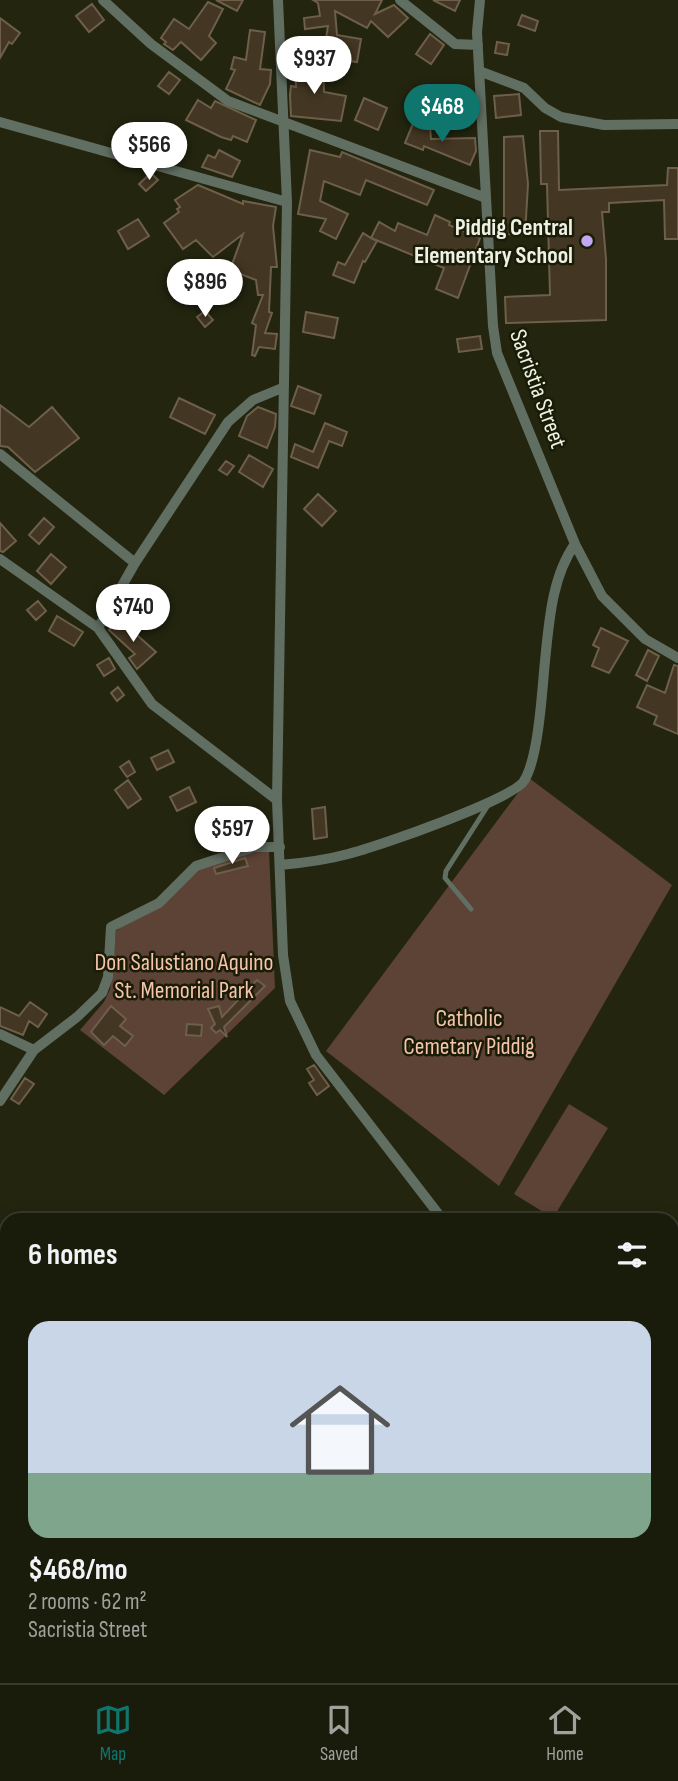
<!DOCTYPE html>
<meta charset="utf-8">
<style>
:root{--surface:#1a1c0b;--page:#232514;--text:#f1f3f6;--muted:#9fa19d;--line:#383a2c;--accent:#0f766e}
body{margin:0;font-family:"Sofia Sans Condensed",sans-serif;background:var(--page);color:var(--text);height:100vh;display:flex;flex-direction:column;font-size:26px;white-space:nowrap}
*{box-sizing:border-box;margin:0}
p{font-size:23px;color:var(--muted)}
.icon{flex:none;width:38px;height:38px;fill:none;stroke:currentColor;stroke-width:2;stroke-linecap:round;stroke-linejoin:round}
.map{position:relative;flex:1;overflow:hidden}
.side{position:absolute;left:0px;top:1213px;width:679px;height:471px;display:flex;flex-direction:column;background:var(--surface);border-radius:21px 21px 0 0;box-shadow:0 4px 18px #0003,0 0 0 2px var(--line)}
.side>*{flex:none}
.price{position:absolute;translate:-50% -60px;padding:0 16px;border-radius:24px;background:#fff;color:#222;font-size:23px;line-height:46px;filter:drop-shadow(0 2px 4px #0008)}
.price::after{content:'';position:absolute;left:50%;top:42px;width:21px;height:16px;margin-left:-10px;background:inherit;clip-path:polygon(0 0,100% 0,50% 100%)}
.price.current{background:var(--accent);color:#fff}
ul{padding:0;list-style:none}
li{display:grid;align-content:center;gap:14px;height:371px;padding:0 28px}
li+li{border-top:2px solid var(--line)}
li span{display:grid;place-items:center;height:217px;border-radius:21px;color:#555}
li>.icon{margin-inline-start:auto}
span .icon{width:126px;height:126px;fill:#fffc;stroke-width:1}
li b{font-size:30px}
h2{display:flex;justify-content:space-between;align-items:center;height:84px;padding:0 28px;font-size:30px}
.tab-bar{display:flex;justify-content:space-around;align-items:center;height:98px;border-top:2px solid var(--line);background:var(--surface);font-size:19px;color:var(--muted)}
.tab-bar a{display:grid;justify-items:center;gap:4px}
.tab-bar .current{color:var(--accent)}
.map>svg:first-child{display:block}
.green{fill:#5d4236}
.building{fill:#433622;stroke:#6d5f49;stroke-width:2}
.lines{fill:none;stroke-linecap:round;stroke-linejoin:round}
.lane{stroke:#616f63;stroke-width:5}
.street{stroke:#616f63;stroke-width:10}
.poi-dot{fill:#c2a7f2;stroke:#191c06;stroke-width:2.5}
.labels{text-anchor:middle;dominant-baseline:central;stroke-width:5;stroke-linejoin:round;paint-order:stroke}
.poi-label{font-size:24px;font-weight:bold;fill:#eef1e3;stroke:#191c06;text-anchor:end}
.street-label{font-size:24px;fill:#eef1e3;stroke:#191c06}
.park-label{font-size:24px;fill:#f8c3ab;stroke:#191c06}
</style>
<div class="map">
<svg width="678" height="1683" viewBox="0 0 678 1683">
<rect width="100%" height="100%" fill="#23250f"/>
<!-- green -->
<path class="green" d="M529 778 672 885 499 1186 326 1051Z
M269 851 275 988 164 1095 80 1030 104 1002 110 989 116 931 195 869 240 853Z
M569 1104 608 1128 553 1218 514 1194Z"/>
<!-- building -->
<path class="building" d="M216 0H243L237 11Z
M313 0H382L375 14 394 5 408 18 388 37 371 21 367 28 335 11 337 35 361 39 357 62 323 57 328 26 305 29 304 18 320 16 318 3Z
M433 0H460L455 11Z
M208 2 223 9 209 36 216 43 201 60 181 42 173 50 164 44 166 42 161 38 174 19 189 29Z
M92 4 104 20 89 32 76 16Z
M522 15 538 21 535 31 518 25Z
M0 18 20 33 12 44 9 42 0 58Z
M250 30 265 32 260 69 271 70 270 84 260 105 226 89 235 70 231 69 234 57 246 60Z
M430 34 444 45 431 64 416 54Z
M497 42 509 44 507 55 495 53Z
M323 64 324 92 346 96 341 121 291 116 290 95 291 86 296 87 295 65Z
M169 72 180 80 169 94 158 86Z
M519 94 521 115 496 118 494 96Z
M364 98 387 108 378 130 355 120Z
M198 100 211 108 215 101 256 120 247 142 233 136 231 140 221 137 186 120Z
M414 121 430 127 431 139 475 138 476 151 470 165 424 146 423 150 405 143Z
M540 131H558L559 190 667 185 668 168H678V239H665L664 200 609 203V212H602L606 259V320L506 323 505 297 550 295 547 184H541Z
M523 136 528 184 525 235 504 234V137Z
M219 150 240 161 232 177 202 167 208 155 215 158Z
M310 150 340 157 342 152 434 190 427 205 366 180 360 195 324 181 320 201 348 214 336 239 320 231 326 219 298 214Z
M151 173 158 180 146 191 139 184Z
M198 185 243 204V201L276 207 273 226 277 267H271L269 312 272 313 265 333 277 334 275 349 259 347 255 356 252 355 256 325 252 323 263 295H258L256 280 230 270 243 234 213 257 196 240 183 249 164 223 179 212 177 209 180 207 175 200Z
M435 215 450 222 449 225 480 238 458 298 436 289 444 268 371 238 377 241 365 262 363 261 354 283 333 275 338 262 345 265 363 233 371 238 379 222 395 231 398 223 427 235Z
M138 219 149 236 128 249 118 231Z
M205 311 213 320 205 327 197 317Z
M306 312 338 318 334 338 303 332Z
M480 336 482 349 459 352 457 339Z
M298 386 321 395 314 414 291 406Z
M179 398 215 415 205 434 170 417Z
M0 405 29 427 52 407 79 438 35 472 8 447 0 446Z
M258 407 276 414 275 427 267 448 239 436 247 416Z
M325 423 347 432 342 446 329 441 318 468 291 457 295 444 313 452Z
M249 455 273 469 263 487 239 472Z
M226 461 234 466 227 475 219 470Z
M318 494 336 511 322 526 304 509Z
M44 518 54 527 39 544 29 535Z
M0 523 16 541 3 552 0 551Z
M51 554 66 567 51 584 37 571Z
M38 601 46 611 36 620 27 610Z
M57 616 83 632 74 646 49 631Z
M119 619 156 652 137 669 129 658 135 654 109 630Z
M601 628 628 641 609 673 592 666 599 648 593 645Z
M648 650 659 656 647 681 636 675Z
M109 658 115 669 104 676 97 665Z
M674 665 678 666V734L654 724 657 716 637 707 647 685 665 693Z
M118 687 124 695 117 701 111 693Z
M168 750 174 762 157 770 151 758Z
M129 761 135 772 127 777 120 767Z
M128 780 141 799 128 808 115 790Z
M189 787 196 802 177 811 170 797Z
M325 807 327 837 314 839 312 809Z
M245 858 248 866 216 874 214 868Z
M257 980 265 986 224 1027 227 1037 220 1030 216 1033 211 1028 215 1024 208 1009 219 1006 222 1017Z
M30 1002 47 1014 38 1027 29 1021 23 1035 0 1026V1007L19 1016Z
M111 1006 126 1019 120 1026 133 1036 125 1046 113 1036 104 1045 91 1032Z
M187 1024 202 1025 201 1036 186 1035Z
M314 1065 329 1086 317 1095 309 1083 314 1080 307 1069Z
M25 1078 34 1084 19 1104 11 1099Z"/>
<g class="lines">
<!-- lane -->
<path class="lane" d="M471 909 445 878 446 871 487 807"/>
<!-- street -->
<path class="street" d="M103 0 151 44 228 101 486 198
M278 0 287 202 277 800 283 955 290 1001 316 1055 443 1220
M400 0 455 44 478 45
M480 0 477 32 493 326 497 353 575 544 602 596 645 639 678 658
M479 71 524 88 545 108 561 117 604 125 678 124
M0 122 287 202
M0 454 135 563
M0 559 98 628 152 704 277 800
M98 628 135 563 228 422 253 400 282 388
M280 865C303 863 326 860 348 854 377 847 511 800 524 781 539 757 542 690 545 661 549 622 552 576 575 544
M0 1034 34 1050
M0 1101 34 1050 77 1017 102 993 108 977 111 927 159 903 196 866 254 847H280
M672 1425 678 1430"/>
</g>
<!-- markers -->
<circle class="poi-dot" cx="587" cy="241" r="7"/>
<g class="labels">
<!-- poi labels -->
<g class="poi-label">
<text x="573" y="227">Piddig Central<tspan x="573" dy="28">Elementary School</tspan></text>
</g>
<!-- street labels -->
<g class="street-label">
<text transform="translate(538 389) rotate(70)">Sacristia Street</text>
</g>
<!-- park labels -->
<g class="park-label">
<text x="184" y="962">Don Salustiano Aquino<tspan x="184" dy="28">St. Memorial Park</tspan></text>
<text x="469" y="1018">Catholic<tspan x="469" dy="28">Cemetary Piddig</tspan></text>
</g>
</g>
</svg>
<b class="price" style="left:314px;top:96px">$937</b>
<b class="price current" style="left:442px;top:144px">$468</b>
<b class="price" style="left:149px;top:182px">$566</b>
<b class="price" style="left:205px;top:319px">$896</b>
<b class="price" style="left:133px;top:644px">$740</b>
<b class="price" style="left:232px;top:866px">$597</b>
<section class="side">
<h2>6 homes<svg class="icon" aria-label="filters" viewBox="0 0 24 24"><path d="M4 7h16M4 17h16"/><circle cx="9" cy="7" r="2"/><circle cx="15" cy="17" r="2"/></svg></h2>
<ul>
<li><span style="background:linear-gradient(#c9d6e8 70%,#7fa58c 0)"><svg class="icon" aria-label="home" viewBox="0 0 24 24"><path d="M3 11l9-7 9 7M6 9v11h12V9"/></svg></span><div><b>$468/mo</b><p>2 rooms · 62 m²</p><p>Sacristia Street</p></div></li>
</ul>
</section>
</div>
<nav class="tab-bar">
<a class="current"><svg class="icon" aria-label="map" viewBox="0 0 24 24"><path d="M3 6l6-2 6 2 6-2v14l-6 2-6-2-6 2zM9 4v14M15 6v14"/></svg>Map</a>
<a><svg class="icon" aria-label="saved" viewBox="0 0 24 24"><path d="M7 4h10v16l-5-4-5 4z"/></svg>Saved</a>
<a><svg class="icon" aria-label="home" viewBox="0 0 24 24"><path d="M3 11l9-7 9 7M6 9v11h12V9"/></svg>Home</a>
</nav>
